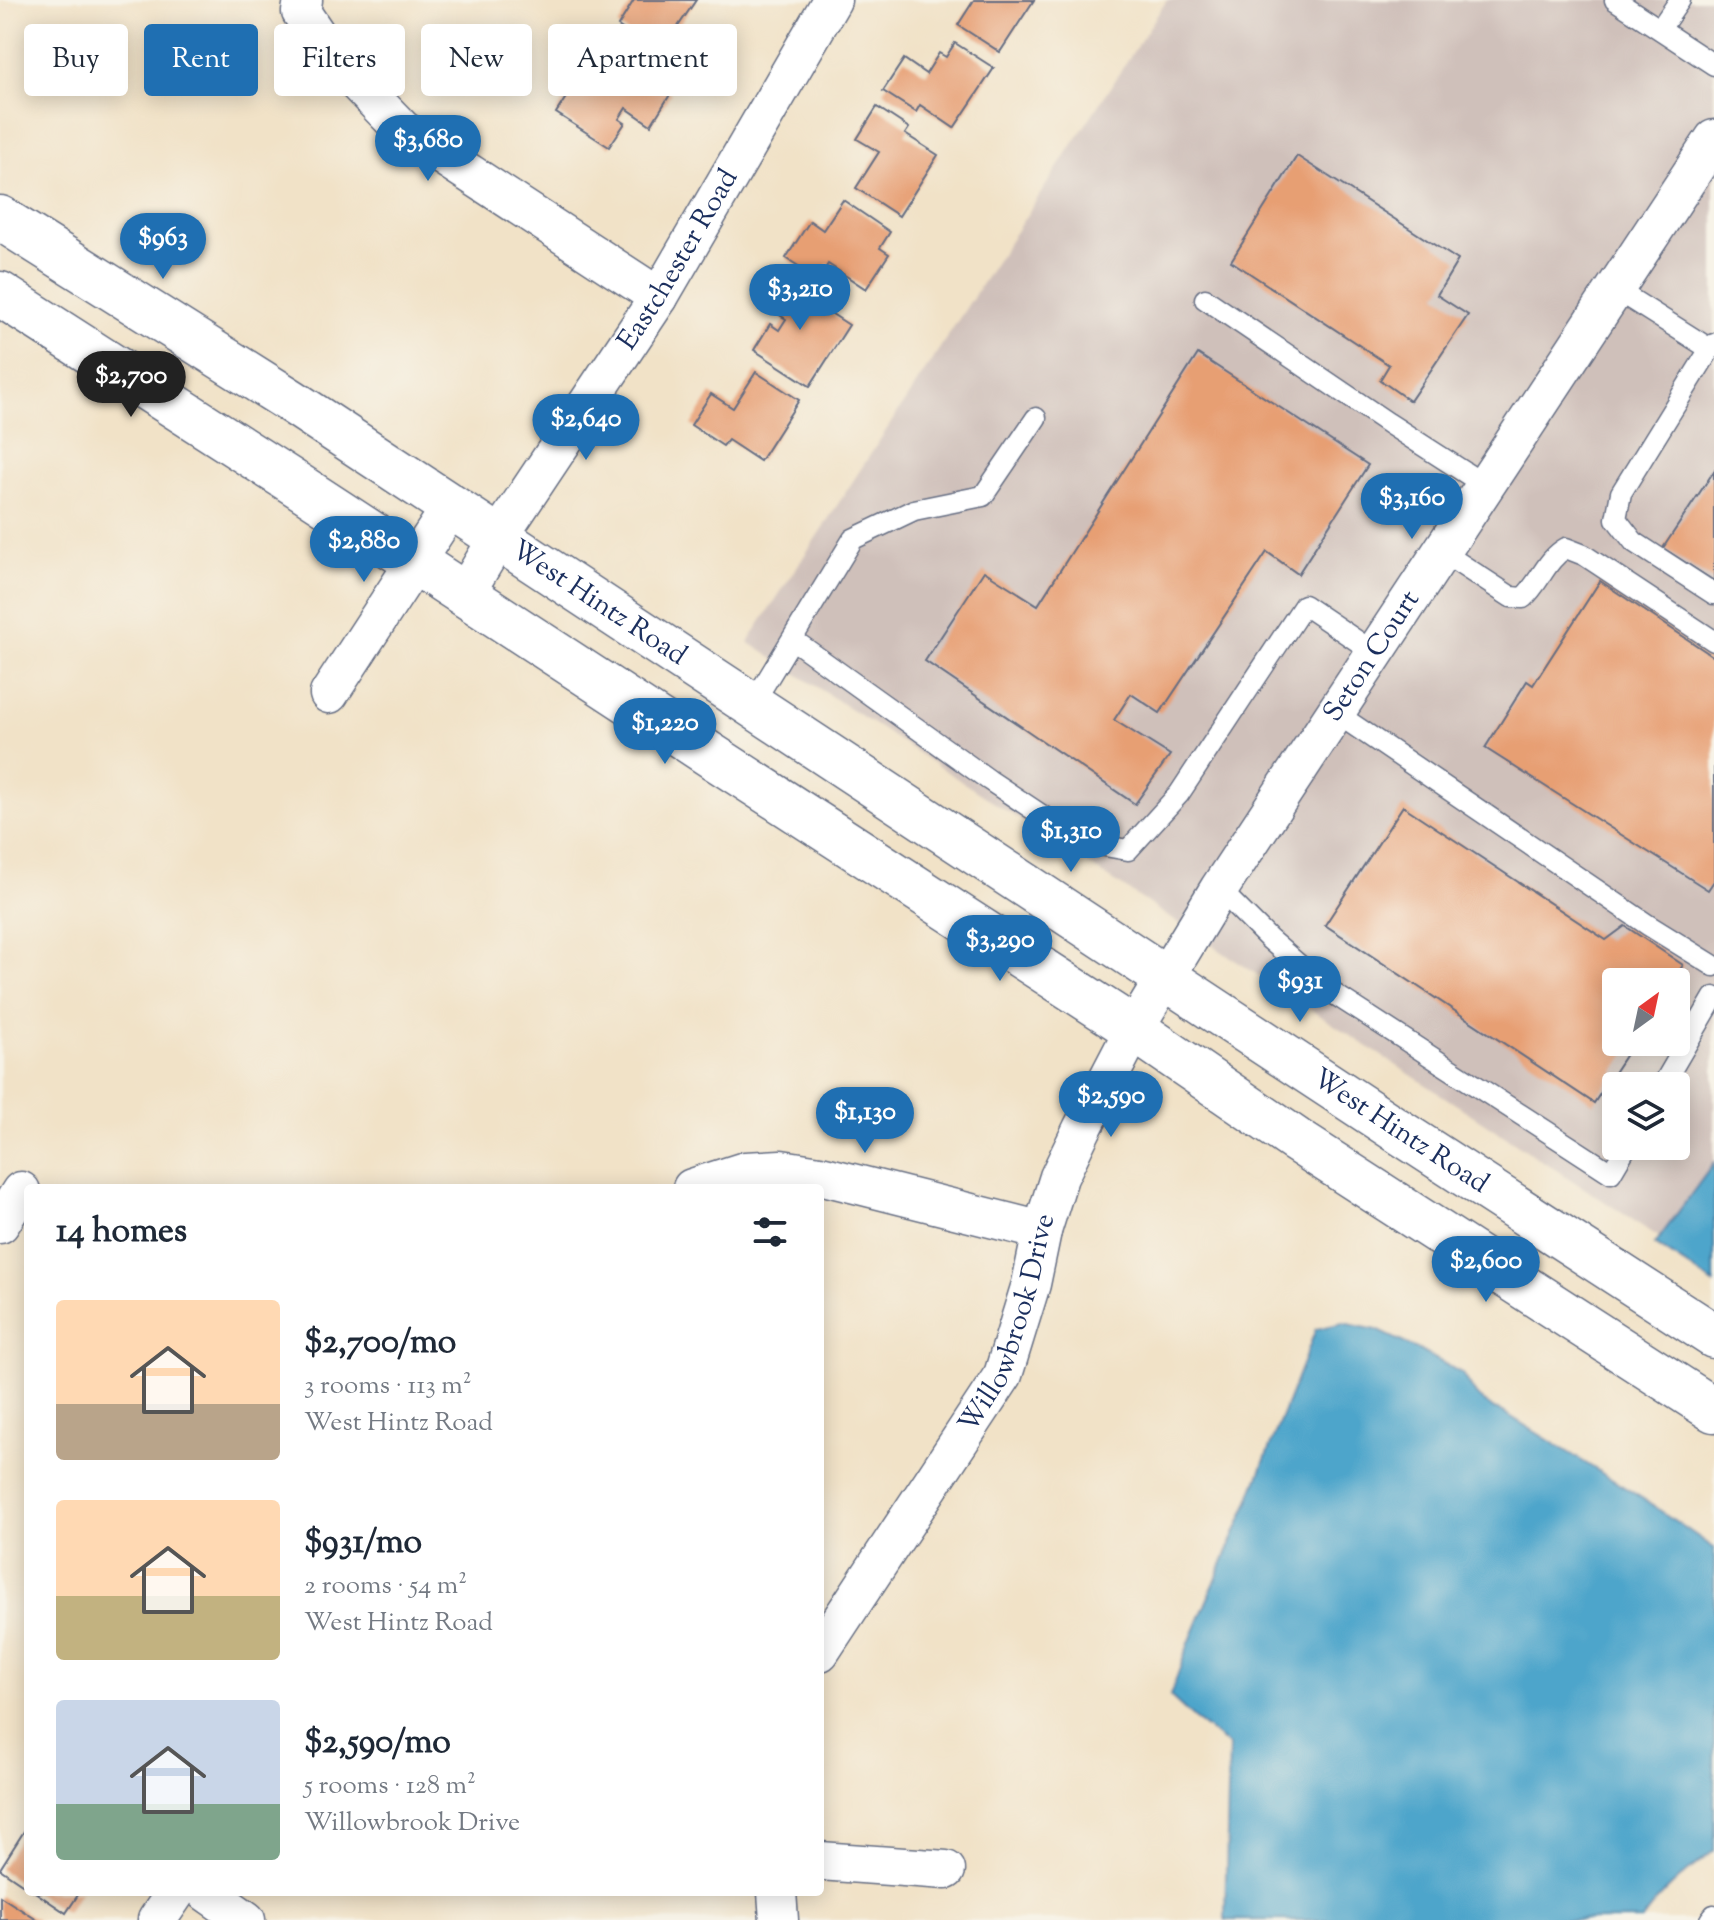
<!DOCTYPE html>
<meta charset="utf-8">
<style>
:root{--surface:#fff;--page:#f6f6f7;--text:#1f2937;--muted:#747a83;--accent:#1f6fb2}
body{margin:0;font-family:"Sorts Mill Goudy",serif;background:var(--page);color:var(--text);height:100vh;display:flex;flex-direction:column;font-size:30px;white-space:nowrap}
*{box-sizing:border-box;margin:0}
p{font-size:26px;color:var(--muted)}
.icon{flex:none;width:44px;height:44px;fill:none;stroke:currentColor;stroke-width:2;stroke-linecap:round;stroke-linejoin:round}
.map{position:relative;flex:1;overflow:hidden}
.panel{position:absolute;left:24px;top:1184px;width:800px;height:712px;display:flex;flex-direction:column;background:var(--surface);border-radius:8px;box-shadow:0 4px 20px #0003}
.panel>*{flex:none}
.banner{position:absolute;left:24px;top:24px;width:800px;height:72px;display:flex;gap:16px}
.needle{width:52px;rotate:33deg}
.tools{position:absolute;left:1602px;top:968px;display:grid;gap:16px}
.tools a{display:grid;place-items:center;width:88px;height:88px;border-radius:8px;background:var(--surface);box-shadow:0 4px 20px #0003;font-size:40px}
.price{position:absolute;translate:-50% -68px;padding:0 18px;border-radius:28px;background:var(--accent);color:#fff;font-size:26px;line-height:52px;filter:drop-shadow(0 2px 4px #0008)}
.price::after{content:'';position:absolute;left:50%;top:48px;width:24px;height:18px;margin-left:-12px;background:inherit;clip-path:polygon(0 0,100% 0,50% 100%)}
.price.active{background:#222;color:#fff}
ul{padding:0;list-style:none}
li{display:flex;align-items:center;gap:24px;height:200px;padding:0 32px}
li span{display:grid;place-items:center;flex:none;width:224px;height:160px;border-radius:8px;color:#555}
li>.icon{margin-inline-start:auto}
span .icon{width:96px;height:96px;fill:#fffc;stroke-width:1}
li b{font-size:34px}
h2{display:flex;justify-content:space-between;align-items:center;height:96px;padding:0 32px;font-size:34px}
.pill{padding:0 28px;border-radius:8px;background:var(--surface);box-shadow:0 4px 20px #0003;font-size:28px;line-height:72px}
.pill.active{background:var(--accent);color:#fff}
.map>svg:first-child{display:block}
.industrial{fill:#cfc0ba;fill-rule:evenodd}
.water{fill:#4ea5cb;stroke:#346a94;stroke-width:2}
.building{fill:#e79f73}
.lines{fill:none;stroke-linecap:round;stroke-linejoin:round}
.service-casing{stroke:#666e83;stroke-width:23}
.minor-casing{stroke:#666e83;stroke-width:41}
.secondary-casing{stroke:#666e83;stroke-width:47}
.service{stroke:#fff;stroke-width:20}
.minor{stroke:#fff;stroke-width:38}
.secondary{stroke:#fff;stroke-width:44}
.labels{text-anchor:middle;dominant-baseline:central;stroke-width:7;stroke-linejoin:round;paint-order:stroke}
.street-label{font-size:28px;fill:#1b2f5e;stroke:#f7f3e8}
</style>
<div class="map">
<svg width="1714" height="1920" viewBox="0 0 1714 1920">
<rect width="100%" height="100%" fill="#f7f3e8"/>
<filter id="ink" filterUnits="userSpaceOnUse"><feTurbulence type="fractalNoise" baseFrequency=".0125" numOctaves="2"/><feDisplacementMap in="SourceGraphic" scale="16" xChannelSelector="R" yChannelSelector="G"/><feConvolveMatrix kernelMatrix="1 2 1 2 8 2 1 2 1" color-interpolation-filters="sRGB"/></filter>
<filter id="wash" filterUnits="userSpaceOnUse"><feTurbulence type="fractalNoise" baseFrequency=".006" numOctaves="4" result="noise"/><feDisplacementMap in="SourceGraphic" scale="32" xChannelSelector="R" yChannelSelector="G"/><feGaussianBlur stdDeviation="1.8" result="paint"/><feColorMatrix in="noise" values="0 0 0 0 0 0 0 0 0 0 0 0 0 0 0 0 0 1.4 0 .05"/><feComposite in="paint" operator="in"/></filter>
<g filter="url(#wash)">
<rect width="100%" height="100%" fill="#f1e2c7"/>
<!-- industrial -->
<path class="industrial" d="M1167 0H1714V1273L748 642ZM1616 982H1676V1042H1616ZM1616 1086H1676V1146H1616Z"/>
<!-- water -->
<path class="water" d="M1714 1163V1284L1655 1244Z
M1343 1323 1377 1330 1421 1351 1463 1374 1476 1395 1494 1409 1503 1412 1645 1500 1714 1548V1851C1687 1871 1661 1892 1642 1920H1225L1229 1746 1198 1722 1170 1696 1189 1643 1246 1508 1316 1329Z"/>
<g id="blocks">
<!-- building -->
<path class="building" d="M634 0H696L677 28 699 43 679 74 647 53 650 47 618 26Z
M974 0H1034L1000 52 958 25Z
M955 43 994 68 954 128 920 105 916 112 883 91 904 59 926 74 939 53 946 57Z
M595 52 632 76 636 70 671 93 651 125 626 108 619 119 625 123 609 147 556 113Z
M877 107 909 128 905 134 938 155 899 216 856 188 879 152 857 139Z
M1297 156 1458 260 1437 295 1468 315 1410 401 1380 380 1389 365 1231 261Z
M843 200 890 232 880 248 889 254 866 289 828 264 819 279 786 258 810 221 823 230Z
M783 274 816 294 812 301 849 325 810 386 754 350 770 324 779 330 786 319 763 305Z
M1198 354 1368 465 1298 574 1267 552 1160 713 1131 694 1114 720 1170 755 1135 804 925 661 984 571 1038 605Z
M756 372 799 400 760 461 728 440 723 446 691 425 711 394 733 408Z
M1714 471V581L1663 548Z
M1600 581 1714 657V881L1708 890 1485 748 1527 681 1533 685Z
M1403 806 1606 940 1625 926 1683 965 1672 982H1616V1042H1634L1594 1103 1325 925Z
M28 1825V1888L0 1869Z
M35 1892H80L66 1913Z
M0 1896 37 1920H0Z"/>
</g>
</g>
<g filter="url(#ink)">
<use href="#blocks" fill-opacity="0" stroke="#666e83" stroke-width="2"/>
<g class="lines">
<defs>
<path id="service" d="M1615 0 1714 65
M1660 29 1680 0
M1615 289 1710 349 1714 344
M1205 299 1388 423 1486 486
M1710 349 1621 493 1616 519 1634 542 1714 594
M1442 552 1511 597 1523 598C1540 583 1546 559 1566 548L1584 555 1714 641
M792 639 853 539 914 510 983 496 1036 418
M752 705 792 639 989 780 1082 842 1128 850 1179 794 1304 605 1375 653
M1336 713 1648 925 1714 966
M1219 889 1269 939 1328 990 1611 1173 1627 1146
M1662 1086 1714 997
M1710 1920 1714 1915"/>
<g id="minor">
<path d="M303 0 301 12 330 55 403 130 659 297"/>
<path id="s1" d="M464 595 498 538 659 297 832 0"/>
<path d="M329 694 451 507"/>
<path d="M692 1188 745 1171 781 1169 820 1175 1042 1231"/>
<path d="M0 1224 21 1191"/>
<path id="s2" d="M820 1652 1003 1375 1031 1284 1042 1231 1059 1177 1082 1129 1134 1029 1219 889 1714 139"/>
<path d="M820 1861 946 1870"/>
<path d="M206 1892 246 1920"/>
<path d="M777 1892 779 1920"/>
<path d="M157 1920 176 1892"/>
</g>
<g id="secondary">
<path id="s3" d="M0 218 291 401 1395 1129 1714 1336"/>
<path d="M0 294 299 486 715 758 1134 1029 1296 1140 1714 1410"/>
</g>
</defs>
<!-- service casing -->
<use href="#service" class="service-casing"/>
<!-- minor casing -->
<use href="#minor" class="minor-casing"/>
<!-- secondary casing -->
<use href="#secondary" class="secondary-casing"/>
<!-- service -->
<use href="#service" class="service"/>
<!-- minor -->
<use href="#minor" class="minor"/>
<!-- secondary -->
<use href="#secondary" class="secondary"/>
</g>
</g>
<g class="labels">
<!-- street labels -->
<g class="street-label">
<text stroke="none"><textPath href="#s1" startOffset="398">Eastchester Road</textPath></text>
<text stroke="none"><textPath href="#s3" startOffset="712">West Hintz Road</textPath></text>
<text stroke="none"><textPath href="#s2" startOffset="1146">Seton Court</textPath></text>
<text stroke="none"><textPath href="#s3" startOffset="1672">West Hintz Road</textPath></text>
<text stroke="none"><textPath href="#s2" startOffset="382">Willowbrook Drive</textPath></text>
</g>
</g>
</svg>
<div class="tools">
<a><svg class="needle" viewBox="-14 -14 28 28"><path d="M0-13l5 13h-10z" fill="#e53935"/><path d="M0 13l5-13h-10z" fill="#747a83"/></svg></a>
<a><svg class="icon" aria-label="layers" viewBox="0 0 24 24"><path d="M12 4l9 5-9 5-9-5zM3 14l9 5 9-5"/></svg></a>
</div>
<b class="price" style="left:428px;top:183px">$3,680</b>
<b class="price" style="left:163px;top:281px">$963</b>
<b class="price" style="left:800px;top:332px">$3,210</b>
<b class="price active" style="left:131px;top:419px">$2,700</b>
<b class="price" style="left:586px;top:462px">$2,640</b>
<b class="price" style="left:1412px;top:541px">$3,160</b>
<b class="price" style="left:364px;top:584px">$2,880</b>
<b class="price" style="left:665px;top:766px">$1,220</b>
<b class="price" style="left:1071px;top:874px">$1,310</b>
<b class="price" style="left:1000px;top:983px">$3,290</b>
<b class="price" style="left:1300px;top:1024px">$931</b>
<b class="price" style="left:1111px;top:1139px">$2,590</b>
<b class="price" style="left:865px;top:1155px">$1,130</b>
<b class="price" style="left:1486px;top:1304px">$2,600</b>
<div class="banner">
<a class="pill">Buy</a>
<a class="pill active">Rent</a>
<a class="pill">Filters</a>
<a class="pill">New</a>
<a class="pill">Apartment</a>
</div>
<section class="panel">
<h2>14 homes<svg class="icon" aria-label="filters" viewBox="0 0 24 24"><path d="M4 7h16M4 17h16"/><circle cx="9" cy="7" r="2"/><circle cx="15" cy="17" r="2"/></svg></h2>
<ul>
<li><span style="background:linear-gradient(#ffd9b3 65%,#b9a48a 0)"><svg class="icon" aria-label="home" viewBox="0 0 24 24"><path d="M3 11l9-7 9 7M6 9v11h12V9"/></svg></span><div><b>$2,700/mo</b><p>3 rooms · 113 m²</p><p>West Hintz Road</p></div></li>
<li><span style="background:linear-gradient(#ffd9b3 60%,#c2b280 0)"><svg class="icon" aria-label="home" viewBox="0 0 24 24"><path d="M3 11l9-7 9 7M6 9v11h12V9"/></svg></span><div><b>$931/mo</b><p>2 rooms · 54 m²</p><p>West Hintz Road</p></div></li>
<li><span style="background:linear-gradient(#c9d6e8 65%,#7fa58c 0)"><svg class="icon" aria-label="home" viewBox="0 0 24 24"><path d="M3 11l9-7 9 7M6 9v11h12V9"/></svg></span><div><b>$2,590/mo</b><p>5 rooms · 128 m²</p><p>Willowbrook Drive</p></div></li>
</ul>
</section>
</div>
